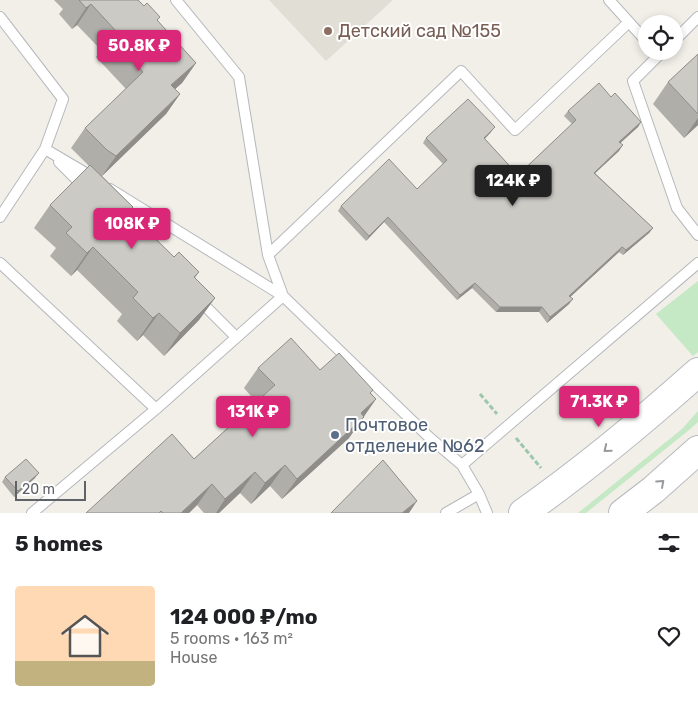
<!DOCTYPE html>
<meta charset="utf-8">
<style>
:root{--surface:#fff;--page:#f2f2f2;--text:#202124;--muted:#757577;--line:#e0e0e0;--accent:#db2777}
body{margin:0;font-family:Rubik,sans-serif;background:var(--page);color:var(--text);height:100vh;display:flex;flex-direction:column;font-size:19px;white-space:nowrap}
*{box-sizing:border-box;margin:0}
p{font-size:16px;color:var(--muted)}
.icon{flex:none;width:28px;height:28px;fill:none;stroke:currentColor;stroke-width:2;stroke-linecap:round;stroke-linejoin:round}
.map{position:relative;height:513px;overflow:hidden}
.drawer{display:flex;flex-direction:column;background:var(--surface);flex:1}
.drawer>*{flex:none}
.tools{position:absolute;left:638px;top:15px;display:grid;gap:10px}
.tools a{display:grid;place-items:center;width:45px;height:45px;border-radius:50%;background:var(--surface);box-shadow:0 2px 8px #0003;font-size:25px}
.scale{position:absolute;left:15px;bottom:12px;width:71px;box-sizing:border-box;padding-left:5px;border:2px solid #5f6368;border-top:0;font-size:14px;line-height:18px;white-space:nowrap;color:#5f6368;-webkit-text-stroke:4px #fff;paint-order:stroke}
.price{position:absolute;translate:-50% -42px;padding:0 11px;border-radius:5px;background:var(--accent);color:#fff;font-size:16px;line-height:32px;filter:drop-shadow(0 1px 2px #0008)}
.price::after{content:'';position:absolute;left:50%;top:30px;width:15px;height:11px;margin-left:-8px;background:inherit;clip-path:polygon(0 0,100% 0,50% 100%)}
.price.selected{background:#222;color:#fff}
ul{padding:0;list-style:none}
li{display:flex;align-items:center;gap:15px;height:125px;padding:0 15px}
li+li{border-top:1px solid var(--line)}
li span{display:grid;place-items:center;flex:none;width:140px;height:100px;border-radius:5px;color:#555}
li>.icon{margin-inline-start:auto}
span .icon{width:60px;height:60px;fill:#fffc;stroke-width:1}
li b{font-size:21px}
h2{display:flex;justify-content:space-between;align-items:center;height:60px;padding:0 15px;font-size:21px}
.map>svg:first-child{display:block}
.education{fill:#e1ded6}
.green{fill:#c5e8c5}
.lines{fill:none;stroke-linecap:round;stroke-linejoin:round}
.lane-casing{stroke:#b5b8bc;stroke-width:12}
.secondary-casing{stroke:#b6babf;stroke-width:30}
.path{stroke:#9cc7a9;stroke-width:3;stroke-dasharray:5 2.5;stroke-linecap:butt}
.lane{stroke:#fff;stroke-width:10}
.secondary{stroke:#fff;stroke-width:28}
.wall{fill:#afaea9}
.shaded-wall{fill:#8f8d8a}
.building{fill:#cccac5;stroke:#8f8d8a}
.oneway{stroke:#979a9d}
.education-dot{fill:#8d6e63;stroke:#fff;stroke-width:2}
.service-dot{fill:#5c6f8a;stroke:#fff;stroke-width:2}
.labels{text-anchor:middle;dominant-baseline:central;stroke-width:4;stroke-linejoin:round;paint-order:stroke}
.education-label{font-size:18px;fill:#785e54;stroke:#fff;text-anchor:start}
.service-label{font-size:18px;fill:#4e5e75;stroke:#fff;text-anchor:start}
</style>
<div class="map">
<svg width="698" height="513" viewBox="0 0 698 513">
<rect width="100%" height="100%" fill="#f1efe8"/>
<!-- education -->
<path class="education" d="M269 0H393L326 61Z"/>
<!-- green -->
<path class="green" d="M698 281V352L693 356 656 314Z
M698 411V422L689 430 586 513H578L682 429Z"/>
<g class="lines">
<defs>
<path id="lane" d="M176 0 239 77 268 255 283 296 430 438 462 465 479 494 487 513
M609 0 646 41
M0 17 63 99 45 149 0 217
M674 41 698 17
M663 51 633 81 677 208 698 235
M45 149 94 178
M59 162 86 189
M268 255 461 71 515 130 629 22
M0 263 156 409
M198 299 236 337
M462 465 698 263
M32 513 156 409 283 296 110 189
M446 513 479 494"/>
<path id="secondary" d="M523 513C584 470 642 422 698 372
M623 513 653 490 698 450"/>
</defs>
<!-- lane casing -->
<use href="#lane" class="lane-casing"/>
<!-- secondary casing -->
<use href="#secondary" class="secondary-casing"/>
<!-- path -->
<path class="path" d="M480 394 497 414
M516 438 541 468"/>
<!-- lane -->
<use href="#lane" class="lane"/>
<!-- secondary -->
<use href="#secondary" class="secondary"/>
</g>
<!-- wall -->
<path class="wall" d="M54 0H138L196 63 182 83 175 89 180 94 166 114 102 176 133 207 129 213 174 257 199 272 195 278 215 298 199 320 164 356 143 335 137 341 117 321 122 314 77 270 71 276 50 256 56 248 34 228 50 205 89 166 71 148 85 128 126 89 96 57 101 50 77 25 72 29 59 14 63 9Z
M698 54V125L684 138 653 104 668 82Z
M611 97 641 122 638 127 620 143 619 151 595 173 653 228 649 233 623 255 619 252 570 297 569 304 547 323 539 312H496L472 288 457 300 384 222 366 241 338 211 341 206 417 189 443 164 423 143 426 138 491 132 485 139 518 175 572 124 564 116 568 111Z
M258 368 320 370 371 393 376 399 349 438 282 499 270 486 251 504 240 493 219 513H204L197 505 189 513H86L194 459 256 402 244 388Z
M5 477 35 478 14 497 2 482Z"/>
<!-- shaded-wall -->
<path class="shaded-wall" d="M91 4 77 25 72 29 86 8Z
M196 63 182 83 157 105 171 85Z
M180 94 166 114 102 176 116 156Z
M698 118V125L684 138Z
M641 122 638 127 616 147 619 142Z
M495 127 491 132 480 143 484 138Z
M623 145 619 151 590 178 594 173Z
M388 217 384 222 366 241 369 236Z
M653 228 649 233 623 255 626 250Z
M93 247 77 270 71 276 87 253Z
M622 247 619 252 566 301 569 296Z
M475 283 472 288 457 300 460 295Z
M215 298 199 320 164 356 180 333Z
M573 299 569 304 547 323 550 317Z
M500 307H542L539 312H496Z
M159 313 143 335 137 341 153 318Z
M376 399 349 438 282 499 297 479 361 413Z
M285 465 270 486 251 504 265 483Z
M255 472 240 493 219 513H216L225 499Z
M39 473 35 478 14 497 18 491Z
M212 484 197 505 189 513H181Z
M417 501 409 513H402Z"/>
<!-- building -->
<path class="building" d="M79 0H138L144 6 147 3 160 17 157 20 196 63 171 85 180 94 116 156 107 150 85 128 143 72 110 36 116 31 91 4 86 8Z
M698 54V114L668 82Z
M599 83 611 97 615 93 641 122 619 142 623 145 594 173 653 228 626 250 622 247 569 296 573 299 550 317 542 307H500L475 283 460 295 388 217 369 236 341 206 389 159 417 189 447 160 426 138 468 99 495 127 484 138 518 175 576 120 568 111Z
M90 165 133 207 128 212 174 257 179 252 199 272 194 277 215 298 180 333 159 313 153 318 133 298 138 292 93 247 87 253 66 233 72 227 50 205Z
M291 338 320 370 339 353 373 390 370 393 376 399 361 413 364 417 297 479 285 465 265 483 255 472 225 499 212 484 181 513H163L161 511 159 513H86L172 434 194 459 275 385 258 368Z
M26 459 39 473 18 491 5 477Z
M383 460 417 501 402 513H331Z"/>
<!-- one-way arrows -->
<defs><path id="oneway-chevron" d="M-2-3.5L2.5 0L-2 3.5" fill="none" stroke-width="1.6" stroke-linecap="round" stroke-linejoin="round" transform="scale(1.25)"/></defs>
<g class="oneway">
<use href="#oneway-chevron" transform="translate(607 449) rotate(141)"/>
<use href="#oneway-chevron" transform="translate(661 483) rotate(-42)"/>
</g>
<!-- markers -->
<circle class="education-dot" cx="328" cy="31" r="5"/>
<circle class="service-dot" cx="335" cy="435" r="5"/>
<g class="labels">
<!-- education labels -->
<g class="education-label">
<text x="338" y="31">Детский сад №155</text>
</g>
<!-- service labels -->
<g class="service-label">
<text x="345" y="425">Почтовое<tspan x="345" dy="21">отделение №62</tspan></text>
</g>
</g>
</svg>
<div class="tools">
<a><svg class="icon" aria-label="locate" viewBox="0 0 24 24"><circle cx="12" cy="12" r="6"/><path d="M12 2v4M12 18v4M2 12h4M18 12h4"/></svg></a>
</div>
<div class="scale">20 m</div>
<b class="price" style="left:139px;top:72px">50.8K ₽</b>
<b class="price selected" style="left:513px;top:207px">124K ₽</b>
<b class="price" style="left:132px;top:250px">108K ₽</b>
<b class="price" style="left:599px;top:428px">71.3K ₽</b>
<b class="price" style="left:253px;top:438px">131K ₽</b>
</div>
<section class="drawer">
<h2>5 homes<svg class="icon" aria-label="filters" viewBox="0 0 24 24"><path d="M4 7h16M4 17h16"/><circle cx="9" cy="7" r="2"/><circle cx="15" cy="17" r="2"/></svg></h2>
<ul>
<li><span style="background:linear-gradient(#ffd9b3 75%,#c2b280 0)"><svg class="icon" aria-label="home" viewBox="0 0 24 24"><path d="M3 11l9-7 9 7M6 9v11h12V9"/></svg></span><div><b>124 000 ₽/mo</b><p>5 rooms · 163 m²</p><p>House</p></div><svg class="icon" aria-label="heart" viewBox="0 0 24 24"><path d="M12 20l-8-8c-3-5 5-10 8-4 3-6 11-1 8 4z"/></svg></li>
</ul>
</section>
